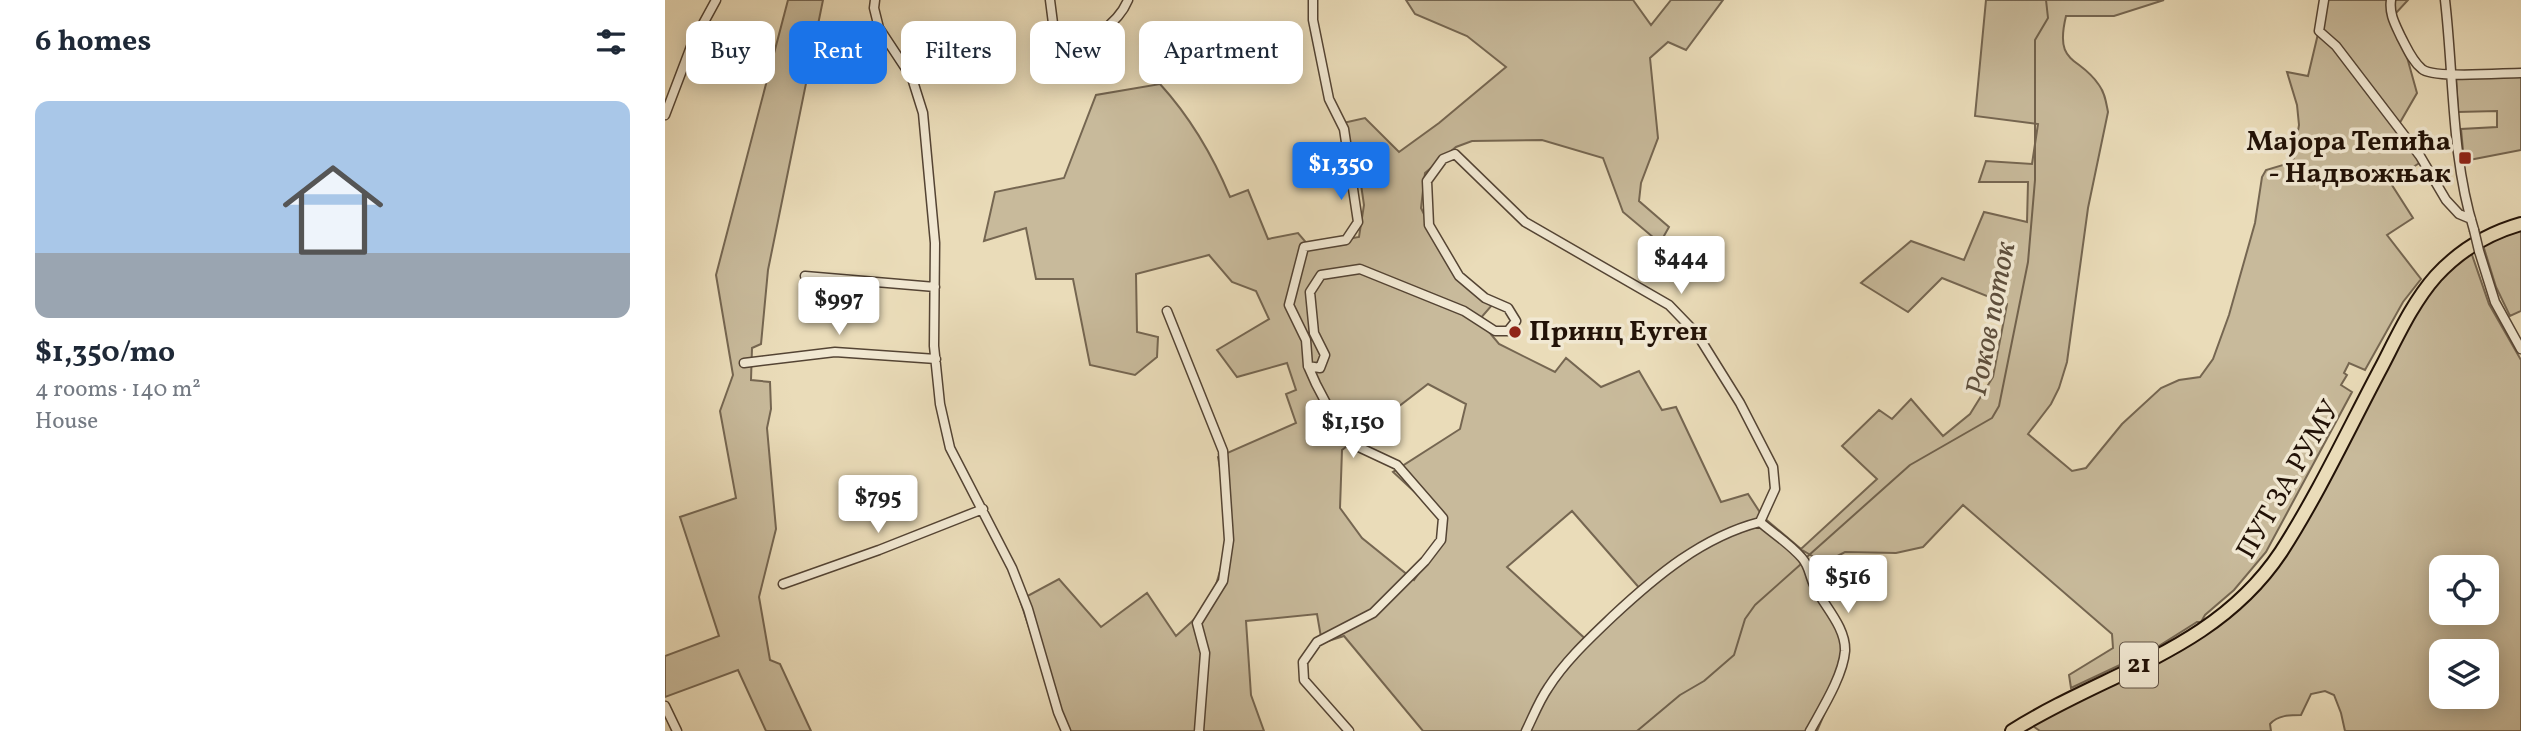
<!DOCTYPE html>
<meta charset="utf-8">
<style>
:root{--surface:#fff;--page:#f2f2f3;--text:#1f2937;--muted:#747a83;--accent:#1a73e8}
body{margin:0;font-family:Vollkorn,serif;background:var(--page);color:var(--text);height:100vh;display:flex;flex-direction:column;font-size:26px;white-space:nowrap}
*{box-sizing:border-box;margin:0}
p{font-size:23px;color:var(--muted)}
.icon{flex:none;width:38px;height:38px;fill:none;stroke:currentColor;stroke-width:2;stroke-linecap:round;stroke-linejoin:round}
.map{position:relative;flex:1;overflow:hidden}
.side{display:flex;flex-direction:column;background:var(--surface);width:665px}
.side>*{flex:none}
.guide{position:absolute;left:21px;top:21px;width:665px;height:63px;display:flex;gap:14px}
.tools{position:absolute;left:1764px;top:555px;display:grid;gap:14px}
.tools a{display:grid;place-items:center;width:70px;height:70px;border-radius:14px;background:var(--surface);box-shadow:0 4px 18px #0003;font-size:35px}
.price{position:absolute;translate:-50% -60px;padding:0 16px;border-radius:7px;background:#fff;color:#222;font-size:23px;line-height:46px;filter:drop-shadow(0 2px 4px #0008)}
.price::after{content:'';position:absolute;left:50%;top:42px;width:21px;height:16px;margin-left:-10px;background:inherit;clip-path:polygon(0 0,100% 0,50% 100%)}
.price.active{background:var(--accent);color:#fff}
ul{padding:0;list-style:none}
li{display:grid;align-content:center;gap:14px;height:371px;padding:0 35px}
li span{display:grid;place-items:center;height:217px;border-radius:14px;color:#555}
li>.icon{margin-inline-start:auto}
span .icon{width:126px;height:126px;fill:#fffc;stroke-width:1}
li b{font-size:30px}
h2{display:flex;justify-content:space-between;align-items:center;height:84px;padding:0 35px;font-size:30px}
.chip{padding:0 24px;border-radius:14px;background:var(--surface);box-shadow:0 4px 18px #0003;font-size:24px;line-height:63px}
.chip.active{background:var(--accent);color:#fff}
main{display:flex;flex:1;min-height:0}
.map>svg:first-child{display:block}
.green{fill:#c8ba9b;stroke:#756651;stroke-width:2;fill-rule:evenodd}
.lines{fill:none;stroke-linecap:round;stroke-linejoin:round}
.stream{stroke:#71624d;stroke-width:2}
.minor-casing{stroke:#544434;stroke-width:11}
.primary-casing{stroke:#221207;stroke-width:16}
.minor{stroke:#f1e8d2;stroke-width:8}
.primary{stroke:#eadcb9;stroke-width:12}
.minor-bridge-casing{stroke:#544434;stroke-width:11;stroke-linecap:butt}
.minor-bridge{stroke:#f1e8d2;stroke-width:8}
.poi-dot{fill:#8f2418;stroke:#f1e8d2;stroke-width:2.5}
.labels{text-anchor:middle;dominant-baseline:central;stroke-width:7;stroke-linejoin:round;paint-order:stroke}
.shield{fill:#f1e8d2;stroke:#605244;stroke-width:2}
.shield-label{font-size:26px;font-weight:bold;fill:#221207}
.poi-label{font-size:28px;font-weight:bold;fill:#221207;stroke:#f1e8d2;text-anchor:end}
.street-label{font-size:28px;fill:#221207;stroke:#f1e8d2}
.water-label{font-size:30px;font-style:italic;fill:#5d4e3c;stroke:#f1e8d2}
</style>
<main>
<section class="side">
<h2>6 homes<svg class="icon" aria-label="filters" viewBox="0 0 24 24"><path d="M4 7h16M4 17h16"/><circle cx="9" cy="7" r="2"/><circle cx="15" cy="17" r="2"/></svg></h2>
<ul>
<li><span style="background:linear-gradient(#a9c7e8 70%,#9aa5b1 0)"><svg class="icon" aria-label="home" viewBox="0 0 24 24"><path d="M3 11l9-7 9 7M6 9v11h12V9"/></svg></span><div><b>$1,350/mo</b><p>4 rooms · 140 m²</p><p>House</p></div></li>
</ul>
</section>
<div class="map">
<svg width="1856" height="731" viewBox="0 0 1856 731">
<rect width="100%" height="100%" fill="#eadcb9"/>
<filter id="stains"><feTurbulence type="fractalNoise" baseFrequency=".00286" numOctaves="4"/><feColorMatrix values="0 0 0 0 .2 0 0 0 0 .09 0 0 0 0 .02 0 0 0 .5 -.17"/></filter>
<radialGradient id="worn" r=".72"><stop offset=".6" stop-color="#630" stop-opacity="0"/><stop offset="1" stop-color="#630" stop-opacity=".3"/></radialGradient>
<!-- green -->
<path class="green" d="M123 0H158L103 270 96 344 87 348 86 380 105 382 106 409 102 428 111 529 94 597 105 660 115 664 146 731H101L73 670 0 697V656L54 636 15 517 71 498 55 411 68 375 51 275Z
M741 0H968L986 25 1006 0H1058L1021 50 1003 42 985 58 993 138 976 183 974 201 1004 227 995 243 958 212 938 158 877 140 807 141 791 147 760 173 756 208 777 251 799 281 828 304 814 320 834 344 890 372 901 358 936 387 974 371 997 410 1011 407 1056 502 1083 494 1098 517 1136 549 1212 479 1177 446 1214 410 1227 419 1246 399 1278 436 1305 414 1328 377 1342 304 1277 278 1243 312 1196 283 1246 241 1299 260 1319 212 1362 222 1363 182H1314L1321 161 1367 164 1373 124 1310 116 1321 0H1499L1449 16H1401C1389 66 1414 55 1434 85 1440 93 1441 102 1443 112L1423 208 1402 362 1394 388 1386 404 1363 434 1407 471 1421 468 1457 424 1496 388 1514 380 1535 377 1548 359 1564 315 1590 223 1597 177 1601 170 1628 162 1634 125 1632 105 1622 72 1643 76 1661 0H1743L1730 14 1752 93 1733 126 1759 160 1725 182 1748 218 1722 235 1756 279 1738 302 1700 370 1684 363 1679 373 1682 375 1676 385 1687 392 1601 552 1569 590 1540 615 1536 622H1532L1489 649 1406 688 1404 675 1448 648 1447 634 1298 505 1258 547 1231 553 1180 552 1159 563 1137 550 1168 615 1180 654 1164 703 1152 731H758L679 636 657 643 652 614 581 621 586 695 599 731H398L355 600 394 579 436 627 482 593 511 636 545 605 560 554V494L553 457 631 423 621 394 631 390 622 363 572 377 552 350 604 319 591 291 567 282 544 255 471 274 472 332 493 337 492 357 470 375 425 365 408 279H371L361 228 319 241 330 192 399 178 431 95 495 84C525 117 548 156 565 197L583 190 603 239 633 233 644 246 694 237 699 205 694 171 678 123 700 118 734 152 774 123 841 67 802 36 750 14ZM763 384 801 404 795 429 728 472 781 521 779 537 749 580 697 538 675 508 677 450ZM907 511 977 591 925 643 842 567Z
M1856 76V150L1799 161 1796 129 1832 127V111L1793 112 1791 78Z
M1856 230V311L1845 316 1831 287 1818 245Z
M1806 252 1824 304 1856 360V731H1680L1676 713 1669 695 1660 691 1646 694 1636 715C1625 715 1613 715 1605 724L1606 731H1375L1365 724 1521 647C1549 630 1572 612 1594 588L1744 322C1762 296 1780 271 1806 252ZM1776 567H1822V612H1776ZM1776 651H1822V696H1776Z"/>
<g class="lines">
<!-- stream -->
<path class="stream" d="M1143 556 1245 465 1327 418 1334 406 1363 262 1370 180V40L1383 18 1381 0
M972 731 1015 695 1039 681 1069 655 1080 619 1090 605 1136 564"/>
<defs>
<path id="minor" d="M210 0 209 8 214 28 247 78 258 113 270 243 269 346 275 404 285 448 347 568 363 609 393 712 401 731
M385 0 389 31 397 42C421 49 454 22 463 0
M648 0V20L664 99 679 129 693 222 681 240 639 247 624 305 641 340 643 366 651 384 672 424 685 443 732 465 778 518 776 540 760 561 708 613 652 642 638 662 639 680 684 731
M1659 0 1654 31 1671 46 1755 156 1781 200 1794 214 1806 219
M1726 0C1724 14 1730 24 1736 37 1742 48 1747 61 1757 69 1768 79 1838 73 1856 73
M1780 0C1789 77 1786 156 1809 230
M0 115 27 44 51 0
M1814 251 1830 302 1856 349
M140 276 270 287
M502 311 558 451 564 540 558 581 532 623 540 653 534 731
M79 363 170 352 271 359
M643 366 655 368 660 355 649 333 645 292 656 275 695 269 799 311 830 331H843L851 321 843 308 820 298 794 276 764 225 762 181 778 159 790 154 860 222 1004 305 1032 334 1075 403 1108 467 1110 489 1095 522
M1095 522C1109 534 1125 544 1137 558 1145 567 1144 576 1150 587 1159 606 1181 627 1180 651 1178 676 1157 709 1145 731
M118 584 214 550 318 509
M0 706 12 731
M861 731C868 717 874 701 883 688 900 661 925 638 948 616 991 576 1037 537 1095 522"/>
<path id="primary" d="M1347 731C1442 671 1550 651 1616 552 1654 493 1684 428 1717 366 1733 335 1748 302 1771 276 1794 251 1824 233 1856 224"/>
</defs>
<!-- minor casing -->
<use href="#minor" class="minor-casing"/>
<!-- primary casing -->
<use href="#primary" class="primary-casing"/>
<!-- minor -->
<use href="#minor" class="minor"/>
<!-- primary -->
<use href="#primary" class="primary"/>
<defs>
<path id="minor-bridge" d="M1809 230 1814 251"/>
</defs>
<!-- minor-bridge casing -->
<use href="#minor-bridge" class="minor-bridge-casing"/>
<!-- minor-bridge -->
<use href="#minor-bridge" class="minor-bridge"/>
</g>
<!-- markers -->
<g class="poi-dot">
<rect x="1793" y="151" width="14" height="14" rx="3.5"/>
<circle cx="850" cy="332" r="7"/>
</g>
<g class="labels">
<!-- shield labels -->
<rect class="shield" x="1455" y="642.5" width="38" height="45" rx="5"/>
<g class="shield-label">
<text x="1474" y="665">21</text>
</g>
<!-- poi labels -->
<g class="poi-label">
<text x="1786" y="142">Мајора Тепића<tspan x="1786" dy="32">- Надвожњак</tspan></text>
<text x="864" y="332" text-anchor="start">Принц Еуген</text>
</g>
<!-- street labels -->
<g class="street-label">
<text transform="translate(1624 480) rotate(-60)">ПУТ ЗА РУМУ</text>
</g>
<!-- water labels -->
<g class="water-label">
<text transform="translate(1327 319) rotate(-79)">Роков поток</text>
</g>
</g>
<rect width="100%" height="100%" filter="url(#stains)"/>
<rect width="100%" height="100%" fill="url(#worn)"/>
</svg>
<div class="tools">
<a><svg class="icon" aria-label="locate" viewBox="0 0 24 24"><circle cx="12" cy="12" r="6"/><path d="M12 2v4M12 18v4M2 12h4M18 12h4"/></svg></a>
<a><svg class="icon" aria-label="layers" viewBox="0 0 24 24"><path d="M12 4l9 5-9 5-9-5zM3 14l9 5 9-5"/></svg></a>
</div>
<b class="price active" style="left:676px;top:202px">$1,350</b>
<b class="price" style="left:1016px;top:296px">$444</b>
<b class="price" style="left:174px;top:337px">$997</b>
<b class="price" style="left:688px;top:460px">$1,150</b>
<b class="price" style="left:213px;top:535px">$795</b>
<b class="price" style="left:1183px;top:615px">$516</b>
<div class="guide">
<a class="chip">Buy</a>
<a class="chip active">Rent</a>
<a class="chip">Filters</a>
<a class="chip">New</a>
<a class="chip">Apartment</a>
</div>
</div>
</main>
